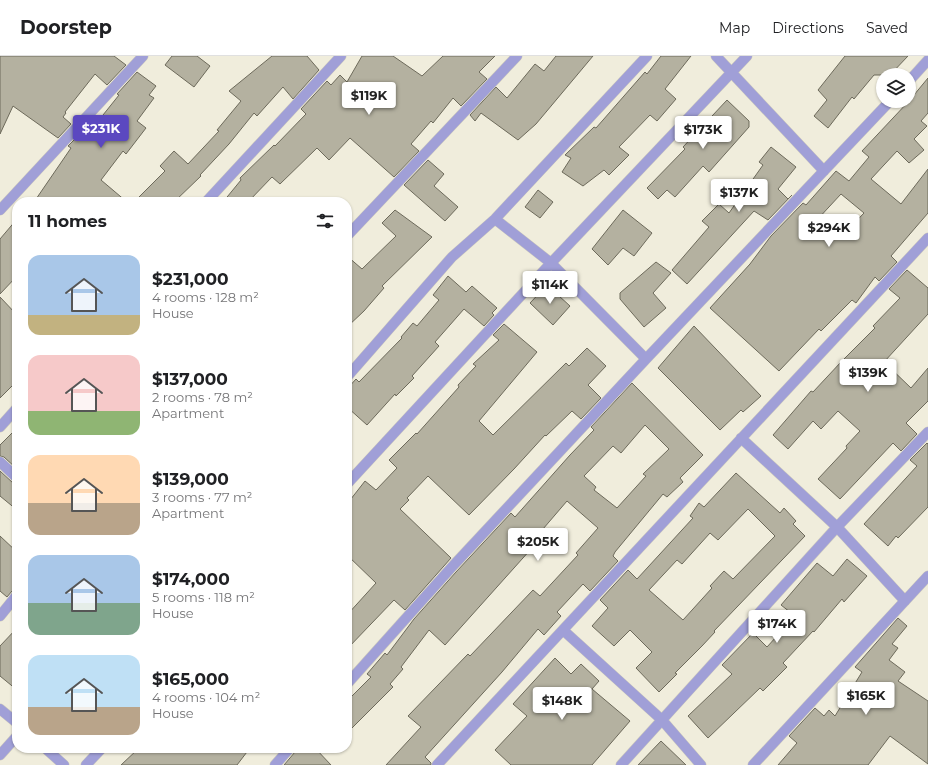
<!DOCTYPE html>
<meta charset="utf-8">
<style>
:root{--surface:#fff;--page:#f2f2f2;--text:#202124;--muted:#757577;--line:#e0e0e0;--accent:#5b48c0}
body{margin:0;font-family:Montserrat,sans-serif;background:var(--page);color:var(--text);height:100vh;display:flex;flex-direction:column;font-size:15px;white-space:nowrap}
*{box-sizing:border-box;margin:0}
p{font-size:13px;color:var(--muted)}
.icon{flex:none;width:22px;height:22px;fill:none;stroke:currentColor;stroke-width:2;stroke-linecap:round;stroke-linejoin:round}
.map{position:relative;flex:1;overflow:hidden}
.details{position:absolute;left:12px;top:141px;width:340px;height:556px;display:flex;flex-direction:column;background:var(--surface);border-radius:16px;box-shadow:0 1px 3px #0004}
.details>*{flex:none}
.tools{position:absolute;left:876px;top:12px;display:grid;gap:8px}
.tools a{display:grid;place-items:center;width:40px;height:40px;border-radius:50%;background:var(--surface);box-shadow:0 1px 3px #0004;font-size:20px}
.price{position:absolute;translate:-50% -34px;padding:0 9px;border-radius:4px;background:#fff;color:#222;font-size:13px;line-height:26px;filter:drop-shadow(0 1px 2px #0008)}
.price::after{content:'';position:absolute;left:50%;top:24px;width:12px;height:9px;margin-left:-6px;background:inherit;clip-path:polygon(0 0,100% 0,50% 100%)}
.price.active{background:var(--accent);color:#fff}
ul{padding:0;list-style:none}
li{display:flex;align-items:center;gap:12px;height:100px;padding:0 16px}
li span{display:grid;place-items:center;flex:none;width:112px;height:80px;border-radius:12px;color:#555}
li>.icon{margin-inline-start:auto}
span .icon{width:48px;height:48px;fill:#fffc;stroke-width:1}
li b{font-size:17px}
h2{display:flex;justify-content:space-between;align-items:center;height:48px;padding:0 16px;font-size:17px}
header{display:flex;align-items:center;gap:24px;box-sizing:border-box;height:56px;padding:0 20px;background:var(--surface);border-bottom:1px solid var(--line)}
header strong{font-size:19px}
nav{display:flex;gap:22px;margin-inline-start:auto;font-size:14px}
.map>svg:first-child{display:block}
.building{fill:#b4b1a0;stroke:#6d6a5b;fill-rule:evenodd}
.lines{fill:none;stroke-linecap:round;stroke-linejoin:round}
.minor-casing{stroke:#cecbbc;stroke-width:11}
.minor{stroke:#a09fd7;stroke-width:10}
</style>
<header>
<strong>Doorstep</strong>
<nav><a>Map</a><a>Directions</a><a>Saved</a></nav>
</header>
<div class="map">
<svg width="928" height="709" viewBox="0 0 928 709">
<rect width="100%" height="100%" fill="#f0eddc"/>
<!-- building -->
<path class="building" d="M0 0H114L126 9 107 29 95 18 65 56 66 57 63 61 71 68 58 82 13 50 0 78Z
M172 0H197L210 10 194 31 165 9Z
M272 0H307L319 14 293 43 283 31 257 60 254 57 229 88 200 119 201 120 174 146H134L165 115 160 110 174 95 188 108 219 75 217 74 241 45 229 35Z
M362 0H393L422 20 443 0H495L479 16 487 23 461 50 453 42 433 67 431 65 411 88 419 95 394 121 350 82 329 104 317 92 280 128 272 121 248 146H223L241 124 240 122 274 89 275 90 306 58 301 53 327 25 331 29 340 19 347 26Z
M556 0H593L536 68 518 84 481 57 475 65 470 59 496 31 507 42 535 8 544 15Z
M661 0H691L665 33 676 43 657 65 650 59 619 91 629 99 609 119 604 114 583 130 562 116 571 102 565 99 594 71 596 72 645 16 647 18Z
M845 0H908L890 19H874L854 43 852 41 828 72 814 60 827 44 818 34Z
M137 16 156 30 149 39 154 42 137 65 146 72 126 98 123 95 101 124 127 146H34L71 92 68 90 82 76 87 79 119 39 117 38Z
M928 22V57L921 65 927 70 914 83 924 94 909 107 897 95 871 123 901 148 928 113V157L891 200 897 206 879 225 875 221 856 247 852 244 821 275 819 273 779 315 710 252 750 208 771 180 803 147 806 149 836 115 849 125 869 101 862 95 909 45ZM841 138 864 157 840 182 816 165Z
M727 44 749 65V71L709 116 703 110 675 141 667 134 658 143 647 132 685 93 683 91Z
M771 91 796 111 778 133 788 143 792 139 768 164 754 155 687 228 672 214 709 171 702 165 719 148 729 157 763 109 759 106Z
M428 104 444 118 434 130 458 151 445 165 404 129Z
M538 134 553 146 540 162 525 151Z
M395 154 432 181 382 230 384 232 364 255 347 271V200L362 213 396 180 382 167Z
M623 154 652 177 634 200 623 192 608 209 592 193Z
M17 163V220L0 238V183Z
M656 206 671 217 653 237 666 252 644 271 620 243V237Z
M907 214 928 232V258L884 306 911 332 928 312V345L906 367 917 378 901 395 893 387 840 443 818 423 847 392 846 390 860 375 838 355 821 373 813 365 788 393 773 379 811 335 813 336 841 306 875 272 873 270 900 242 889 233Z
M448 220 466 236 472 230 497 252 492 257 494 259 484 270 464 253 435 286 439 290 412 320 414 322 396 340 395 338 367 369 347 351V333L356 323 359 326 402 282 401 281 413 267 417 270 439 244 433 239Z
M547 229 570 250 553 269 530 247Z
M0 241 17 259V325L0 342Z
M504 268 537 296 479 365 493 379 566 307 569 310 587 292 606 310 588 329 601 342 581 363 572 355 546 380 545 379 514 413 469 459 428 420 407 442 409 444 400 453 451 502 405 554 394 544 347 593V559L376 527 347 499V448L365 425 376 434 397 412 389 404 416 377 417 378 459 331 458 329 476 310 473 308 499 284 493 279Z
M694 270 761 340 743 356 741 354 720 374 658 312Z
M632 327 703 399 680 422 683 426 667 441 663 438 615 496 613 500 618 505 590 535 583 528 557 556 561 560 544 579 538 573 502 616 425 701 431 707V709H386L421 671 408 660 468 598 470 600 533 534 540 540 578 499 576 497 598 472 567 445 537 480 540 483 445 589 429 574 401 611 403 613 390 628 393 631 347 677V645L371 621 367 618 385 597 387 599 414 563 456 516 511 457 515 461 570 399 594 374 591 371ZM645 369 669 393 643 418 646 420 617 452 594 434 596 431 584 420 613 390 621 397Z
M17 372V413L4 401 0 400V389Z
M927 387 928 388V451L898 482 896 480 888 490 864 468 917 410 910 404Z
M0 415 13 427 17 428V454L0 440Z
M736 417 780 457 784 452 796 465 793 468 805 480 714 575 715 576 702 590 675 617 677 618 659 636 636 612 652 596 630 574 614 590 592 570 608 552 600 544 628 514 637 523 693 462 690 460 699 447 704 451ZM748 453 775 480 733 523 724 515 710 530 712 532 683 564 649 534 677 504 682 508 710 477 718 484Z
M0 480 17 496V533L12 535 7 541 0 535Z
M847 503 867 520 844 546 842 543 814 576 813 575 783 607 787 611 763 635 760 632 708 682 688 660 732 618 722 609 753 577 767 591 795 560 781 549 817 507 833 520Z
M898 562 907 570 892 588 898 592 889 604 905 616 898 625 928 645V708L890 680 868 709H778L797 687 789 680 815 652 824 660 829 654 835 660 862 616 855 611Z
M17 572V634L0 620V590Z
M555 602 571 618 581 608 599 625 592 633 630 665 592 709H511L495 694 527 660 513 648Z
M661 685 686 709H638Z
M139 692H250L237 709H121Z
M296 692H315L331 709H284L295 696Z"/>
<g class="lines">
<defs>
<path id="minor" d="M716 0 824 115
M909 25 928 4
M206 146 341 0
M0 154 143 0
M495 163 551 207 646 303
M347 180 517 0
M347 321 452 201 495 163 647 0
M0 371 17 352
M741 382 837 471 905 545
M0 406 17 422
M347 428 551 207 747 0
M0 560 17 539
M563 574 662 664 701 709
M347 628 451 512 646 303 890 45
M0 653 17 667
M45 692 64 709
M0 699 17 680
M86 709 102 692
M275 709 290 692
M437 709 928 182
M621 709 837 471 928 376
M753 709 928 520"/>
</defs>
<!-- minor casing -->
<use href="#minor" class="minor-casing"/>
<!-- minor -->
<use href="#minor" class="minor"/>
</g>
</svg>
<div class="tools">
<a><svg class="icon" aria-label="layers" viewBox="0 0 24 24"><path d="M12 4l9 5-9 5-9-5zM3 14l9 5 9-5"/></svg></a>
</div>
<b class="price" style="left:369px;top:60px">$119K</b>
<b class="price active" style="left:101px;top:93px">$231K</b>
<b class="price" style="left:703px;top:94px">$173K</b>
<b class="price" style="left:739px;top:157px">$137K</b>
<b class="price" style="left:829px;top:192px">$294K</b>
<b class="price" style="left:550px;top:249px">$114K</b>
<b class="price" style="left:868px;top:337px">$139K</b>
<b class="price" style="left:538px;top:506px">$205K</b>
<b class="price" style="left:777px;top:588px">$174K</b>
<b class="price" style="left:866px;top:660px">$165K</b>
<b class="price" style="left:562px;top:665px">$148K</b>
<section class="details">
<h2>11 homes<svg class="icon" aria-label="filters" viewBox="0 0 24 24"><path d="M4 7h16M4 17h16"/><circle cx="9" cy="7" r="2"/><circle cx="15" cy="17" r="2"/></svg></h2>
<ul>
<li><span style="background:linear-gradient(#a9c7e8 75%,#c2b280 0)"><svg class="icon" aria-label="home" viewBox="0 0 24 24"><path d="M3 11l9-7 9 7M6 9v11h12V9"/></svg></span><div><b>$231,000</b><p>4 rooms · 128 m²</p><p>House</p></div></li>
<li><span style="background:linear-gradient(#f6c9c9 70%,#8fb573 0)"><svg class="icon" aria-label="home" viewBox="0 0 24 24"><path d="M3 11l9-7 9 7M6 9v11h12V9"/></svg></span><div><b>$137,000</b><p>2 rooms · 78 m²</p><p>Apartment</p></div></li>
<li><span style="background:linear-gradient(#ffd9b3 60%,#b9a48a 0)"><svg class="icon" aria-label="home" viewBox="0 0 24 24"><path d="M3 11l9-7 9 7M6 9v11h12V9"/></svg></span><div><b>$139,000</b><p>3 rooms · 77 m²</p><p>Apartment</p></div></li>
<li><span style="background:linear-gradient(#a9c7e8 60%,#7fa58c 0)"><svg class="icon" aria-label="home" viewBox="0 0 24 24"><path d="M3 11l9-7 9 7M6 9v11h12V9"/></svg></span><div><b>$174,000</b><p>5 rooms · 118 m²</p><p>House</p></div></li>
<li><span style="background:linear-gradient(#bfe0f5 65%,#b9a48a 0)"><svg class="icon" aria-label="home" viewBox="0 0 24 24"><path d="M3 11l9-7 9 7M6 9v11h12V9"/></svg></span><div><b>$165,000</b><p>4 rooms · 104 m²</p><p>House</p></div></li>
</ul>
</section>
</div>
